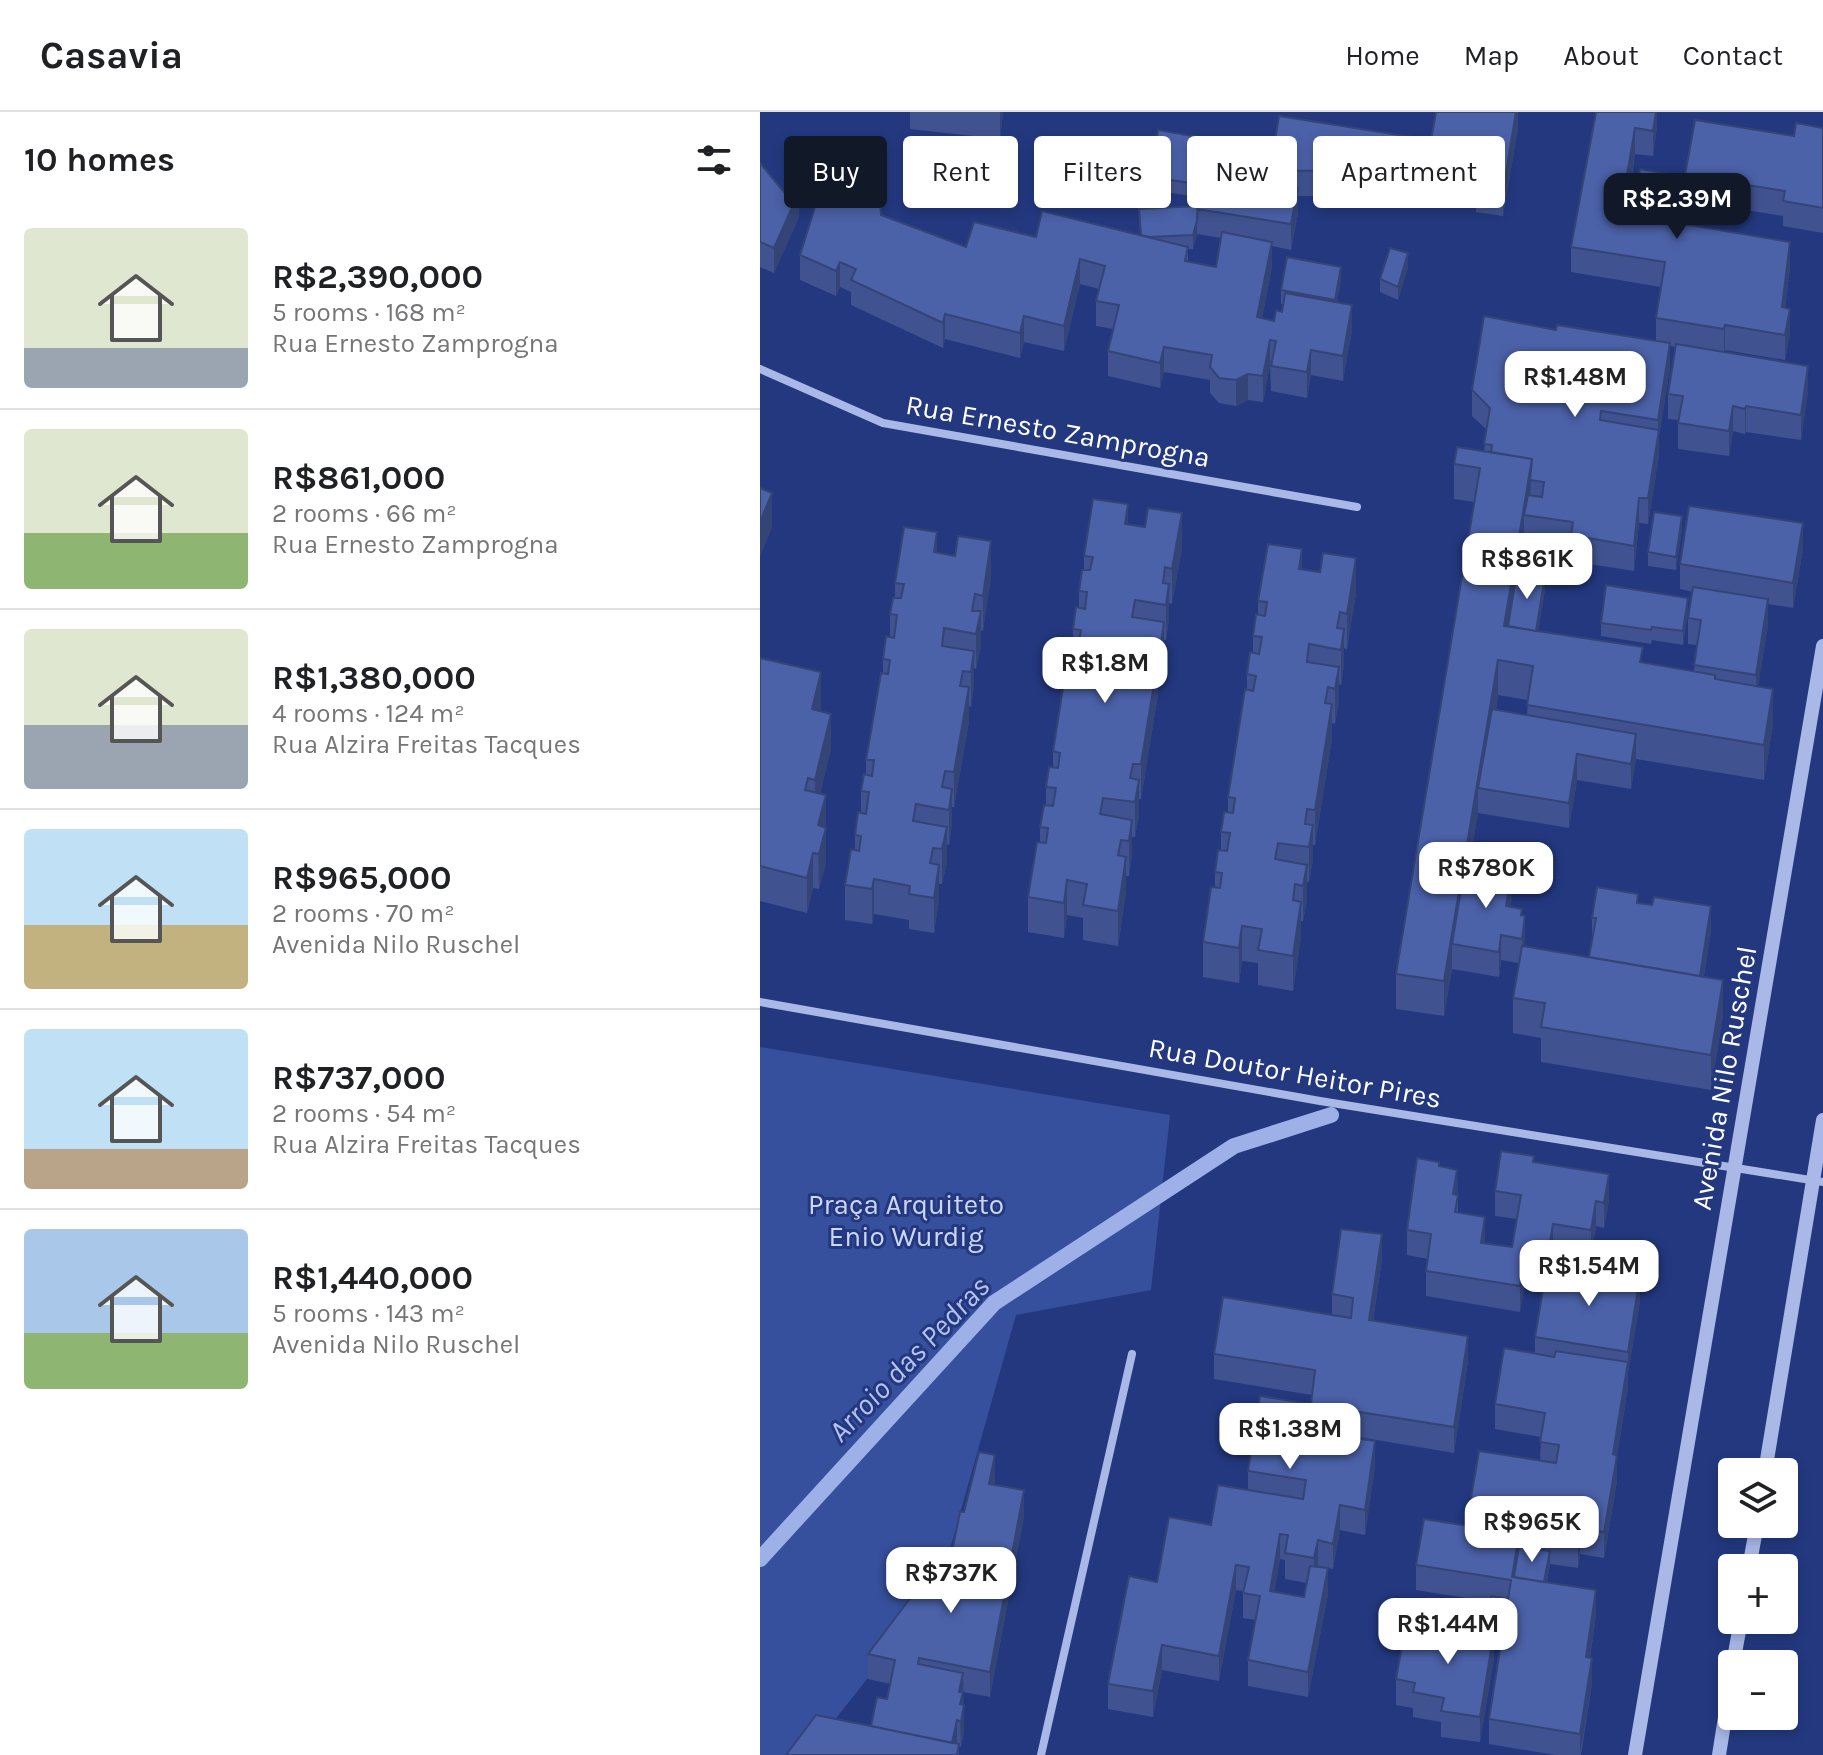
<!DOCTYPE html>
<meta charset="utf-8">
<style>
:root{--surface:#fff;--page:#f2f2f2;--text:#202124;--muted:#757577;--line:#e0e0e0;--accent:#111827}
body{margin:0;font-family:Karla,sans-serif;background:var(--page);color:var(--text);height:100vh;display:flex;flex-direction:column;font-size:30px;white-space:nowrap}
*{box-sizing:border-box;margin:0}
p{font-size:26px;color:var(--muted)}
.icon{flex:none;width:44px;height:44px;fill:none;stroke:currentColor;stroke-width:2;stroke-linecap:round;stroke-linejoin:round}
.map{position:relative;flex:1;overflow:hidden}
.details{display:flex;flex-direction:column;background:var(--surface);width:760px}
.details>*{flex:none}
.top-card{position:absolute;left:24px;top:24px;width:760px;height:72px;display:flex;gap:16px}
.tools{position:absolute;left:958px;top:1346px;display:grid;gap:16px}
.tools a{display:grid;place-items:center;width:80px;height:80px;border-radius:8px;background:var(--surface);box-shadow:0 4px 12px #0003;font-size:40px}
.price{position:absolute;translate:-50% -68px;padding:0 18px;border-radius:16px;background:#fff;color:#222;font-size:26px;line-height:52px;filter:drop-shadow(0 2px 4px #0008)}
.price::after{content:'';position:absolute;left:50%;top:48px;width:24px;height:18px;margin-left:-12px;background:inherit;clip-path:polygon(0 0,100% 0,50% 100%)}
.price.on{background:var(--accent);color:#fff}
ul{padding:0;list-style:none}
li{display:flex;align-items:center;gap:24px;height:200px;padding:0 24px}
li+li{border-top:2px solid var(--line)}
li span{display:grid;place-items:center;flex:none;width:224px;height:160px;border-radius:8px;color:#555}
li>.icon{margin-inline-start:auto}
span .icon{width:96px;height:96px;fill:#fffc;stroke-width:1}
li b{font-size:34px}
h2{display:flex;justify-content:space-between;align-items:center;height:96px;padding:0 24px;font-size:34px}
.pill{padding:0 28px;border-radius:8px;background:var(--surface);box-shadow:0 4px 12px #0003;font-size:28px;line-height:72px}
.pill.on{background:var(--accent);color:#fff}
header{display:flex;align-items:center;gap:48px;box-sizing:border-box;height:112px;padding:0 40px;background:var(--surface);border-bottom:2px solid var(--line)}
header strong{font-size:38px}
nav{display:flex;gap:44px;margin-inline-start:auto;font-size:28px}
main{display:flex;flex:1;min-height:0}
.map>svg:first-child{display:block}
.green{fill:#37509d}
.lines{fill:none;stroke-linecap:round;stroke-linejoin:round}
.stream{stroke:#9db0e7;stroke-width:16}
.minor{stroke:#a9b8e6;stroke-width:8}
.tertiary{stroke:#a9b8e6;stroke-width:14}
.wall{fill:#405390;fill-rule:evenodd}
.shaded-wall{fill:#344476}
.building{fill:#4b61a8;stroke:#344476;stroke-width:2}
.labels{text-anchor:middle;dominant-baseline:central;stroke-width:6;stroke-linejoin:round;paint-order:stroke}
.street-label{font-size:28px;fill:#fff;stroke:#23387f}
.park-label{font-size:28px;fill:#ccd6f5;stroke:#23387f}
.water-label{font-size:30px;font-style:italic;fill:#b4c3ee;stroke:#23387f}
</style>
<header>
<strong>Casavia</strong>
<nav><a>Home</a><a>Map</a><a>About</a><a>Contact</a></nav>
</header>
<main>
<section class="details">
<h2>10 homes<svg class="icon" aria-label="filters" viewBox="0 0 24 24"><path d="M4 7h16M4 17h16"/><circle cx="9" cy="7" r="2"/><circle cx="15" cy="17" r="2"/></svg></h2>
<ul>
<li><span style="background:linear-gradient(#dfe7d0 75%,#9aa5b1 0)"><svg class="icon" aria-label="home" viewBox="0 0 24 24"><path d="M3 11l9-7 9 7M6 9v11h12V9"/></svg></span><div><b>R$2,390,000</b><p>5 rooms · 168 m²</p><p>Rua Ernesto Zamprogna</p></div></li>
<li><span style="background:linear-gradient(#dfe7d0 65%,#8fb573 0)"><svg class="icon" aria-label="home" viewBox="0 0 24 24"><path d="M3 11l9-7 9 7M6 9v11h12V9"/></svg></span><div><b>R$861,000</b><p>2 rooms · 66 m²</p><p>Rua Ernesto Zamprogna</p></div></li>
<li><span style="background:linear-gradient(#dfe7d0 60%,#9aa5b1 0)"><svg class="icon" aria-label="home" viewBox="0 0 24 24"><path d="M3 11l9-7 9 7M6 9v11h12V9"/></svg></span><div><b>R$1,380,000</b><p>4 rooms · 124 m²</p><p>Rua Alzira Freitas Tacques</p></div></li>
<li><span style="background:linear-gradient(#bfe0f5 60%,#c2b280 0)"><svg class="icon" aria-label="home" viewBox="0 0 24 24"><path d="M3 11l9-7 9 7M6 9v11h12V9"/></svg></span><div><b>R$965,000</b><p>2 rooms · 70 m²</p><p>Avenida Nilo Ruschel</p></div></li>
<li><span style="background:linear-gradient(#bfe0f5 75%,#b9a48a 0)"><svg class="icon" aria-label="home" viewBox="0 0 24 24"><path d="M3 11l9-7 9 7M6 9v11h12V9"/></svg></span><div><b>R$737,000</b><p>2 rooms · 54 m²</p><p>Rua Alzira Freitas Tacques</p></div></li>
<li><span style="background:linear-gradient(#a9c7e8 65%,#8fb573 0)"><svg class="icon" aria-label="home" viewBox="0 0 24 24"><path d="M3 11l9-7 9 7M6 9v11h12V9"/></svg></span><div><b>R$1,440,000</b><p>5 rooms · 143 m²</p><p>Avenida Nilo Ruschel</p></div></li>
</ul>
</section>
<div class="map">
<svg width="1063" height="1643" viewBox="0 0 1063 1643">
<rect width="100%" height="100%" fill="#23387f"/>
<!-- green -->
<path class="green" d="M0 935 410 1003 391 1178 256 1203 179 1476 47 1643H0Z"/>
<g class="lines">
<!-- stream -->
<path class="stream" d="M0 1447 234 1191 474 1034 571 1003"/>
<!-- minor -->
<path class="minor" d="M0 257 123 311 597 395
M0 890 560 989 1063 1070
M281 1643 372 1242"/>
<!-- tertiary -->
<path class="tertiary" d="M1005 1360 1063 1008
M989 1456 997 1412
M973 1552 981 1508
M875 1643 1063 534
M959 1643 972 1561"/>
</g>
<!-- wall -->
<path class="wall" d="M150 0H243L240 27 150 17Z
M758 0V16L743 104 716 100 718 59 703 57 699 82 668 77 666 84H538V101L531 138 512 134V155L502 206 514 209 522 200 523 192H521V178L581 168 577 190 592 218 583 269 551 263 547 286 511 279 510 253 503 290 488 288 476 294 459 291 450 281V268L404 260 400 276 348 264V239L353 217 336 214V189L339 177 320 172 304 239 264 230 260 246 185 227 183 236 91 193V180L80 175 76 184 40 168V143L121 103 206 135 276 125 380 123 379 97 438 94 510 72V59L671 28ZM437 122 461 126 456 155 428 150V137H433Z
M836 0H897V14L893 44 875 42 872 64 875 72 920 77 918 87 927 112 1030 155 1025 196 1030 222 1025 248 965 238V240L1048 279 1041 328 986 320 985 322 973 319 969 344 918 337V308L908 307V282L916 235 910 234V256L899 324V343L888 412 879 411 874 459 811 449V435L764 428 759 460 785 477 778 519 883 551 934 559 937 533 928 532V506L933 480 920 477V452L1043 437 1033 496 1008 492V512L998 574 1013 612 1004 668 876 647 871 677 817 668 809 716 718 701 709 754 752 786 750 794 762 803 765 829 764 835 829 845 832 827V806L878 791 951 819 944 864 963 903 951 978 781 950V926L753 921V886L759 851 741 848 739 865 692 857 684 904 636 897V862L714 390 694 387V352L724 339 727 318 712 304V278L796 218 896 229V206L901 175 811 160V135ZM738 583 768 588 767 603 736 598Z
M1063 16V121L1023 114V104L925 88V63L1034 24Z
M438 38 431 84 391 78V65Z
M0 51 39 105 14 161 0 155Z
M648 155 638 188 620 180V167Z
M368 413 422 436 412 492 409 491V507L406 528H404V545L401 567 398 566V582L381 687H379V703L375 725H372V742L369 764H366V780L358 834 323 828V806L307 803 304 826 268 820V785L280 730V715L286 693V675L293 655V639L313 533V517L319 496V479L324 458V444Z
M922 417 916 458 888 454V440Z
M177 441 231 464 223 519 221 518V534L216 557 214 556V574L211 595 209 594V610L194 695H192V712L189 733 187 732V750L182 772H179V788L174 821 149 817V808L114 802 112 812 85 808V773L95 738V723L101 701V679L106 663V648L123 562V547L130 525V502L135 486V471Z
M542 458 596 481 587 537 584 536V552L581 573 579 572V590L575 612 572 611V627L555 733H553V748L549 770H547V788L543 809H541V825L533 879 498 873V851L482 849 479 871 443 865V830L455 775V760L461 738V720L468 700V685L487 578V562L493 541V524L498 503V489Z
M928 499 923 533 892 528 891 532 841 524V511Z
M0 546 61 595 60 599 71 637 60 682 66 683V751L59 777 53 776 47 801 0 789Z
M774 1051 849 1088 844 1116 836 1114 831 1144 793 1138 788 1166 880 1189 868 1261V1275L857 1344V1369L844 1446 820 1442 818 1456 790 1452 787 1470 836 1503 830 1546 832 1571 821 1643H795L729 1632V1607L742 1526 734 1525V1545L720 1630 681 1625V1610L653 1605V1596L636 1593V1567L664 1525 727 1519 730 1490 656 1478V1453L707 1414V1410L780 1349 781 1325 735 1317V1292L775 1241V1225L785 1166 766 1163 760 1200 666 1184V1159L668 1147 647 1143V1118L679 1054 697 1058 698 1100 725 1131 752 1135 757 1107 735 1104V1079Z
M622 1147 613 1209 708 1249 694 1341 599 1325 615 1355 605 1423 580 1418 573 1457 558 1454 568 1482 548 1585 488 1574V1548L496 1508 483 1506V1479L476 1478 459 1569 402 1558 393 1605 348 1597V1572L397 1470 451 1413 488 1378V1359L551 1292 552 1283 454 1267V1242L572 1203V1182ZM520 1447 525 1448V1467L547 1471 544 1485 514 1479Z
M235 1369 234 1373 264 1404 230 1585 203 1580 204 1619 201 1635 199 1634V1643L111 1614 127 1587 130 1572 108 1567V1542L191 1445 204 1400Z"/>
<!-- shaded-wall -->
<path class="shaded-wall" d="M240 0H243L240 27Z
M756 0H758V16L743 104V79Z
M896 0H897V14L893 44V19Z
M875 16V42L867 88V63Z
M438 25V38L431 84V71Z
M703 32V57L699 82V57Z
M668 52V77L666 84V58Z
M920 64V77L917 97V84Z
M538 76V101L531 138V112Z
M39 80V105L14 161V136Z
M927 89V114L923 112Z
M437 109V122L433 137V123Z
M512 130V155L497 231V205Z
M1030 130V155L1022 221V195Z
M648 141V155L638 188V175Z
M320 147V172L304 239V214Z
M80 150V175L76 184V159Z
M581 155V168L575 202V188Z
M592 193V218L583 269V244Z
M1030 197V222L1025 248V223Z
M185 202V227L183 236V211Z
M264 204V230L260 246V221Z
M965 213V238L964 243V217Z
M510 228V253L503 290V264Z
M910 231V256L899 324V343L888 412V386L898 326V308Z
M404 235V260L400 276V251Z
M551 238V263L547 286V260Z
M1048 254V279L1041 328V303Z
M488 262V288L476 294V268Z
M973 294V319L969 344V319Z
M986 294V320L985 322V297Z
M772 347 770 393 764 403V428L746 536 744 514Z
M12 381V416L0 445V410Z
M879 386V411L874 459V434Z
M368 392V427L365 412Z
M422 401V436L412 492V457Z
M922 404V417L916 458V445Z
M1043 411V437L1033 496V471Z
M177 420V455L174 440Z
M231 429V464L223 519V484Z
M542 437V472L539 457Z
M596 446V481L587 537V502Z
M785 464V477L773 554V540Z
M409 472V507L406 528V493Z
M928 486V499L923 533V519Z
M1008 487V512L996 588V563Z
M221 499V534L216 557V522Z
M404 510V545L401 567V532Z
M584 517V552L581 573V538Z
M214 539V574L211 595V560Z
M398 547V582L381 687V652Z
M738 548V583L722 677 718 676V701L696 833 692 832V857L684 904V869Z
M579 555V590L575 612V577Z
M61 560V595L52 632V597Z
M209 575V610L194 695V660Z
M1013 577V612L1004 668V633Z
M572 592V627L555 733V698Z
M71 602V637L55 703V668Z
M876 622V647L871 677V652Z
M817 642V668L809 716V691Z
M379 668V703L375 725V690Z
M192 677V712L189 733V698Z
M66 683V751L59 777 58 713Z
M372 708V742L369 764V729Z
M553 713V748L549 770V735Z
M187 715V750L182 772V737Z
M53 741V776L47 801V766Z
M366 745V780L358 834V799Z
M179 753V788L174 821V786Z
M547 753V788L543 809V774Z
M752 761V786L746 819V794Z
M114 767V802L112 812V777Z
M307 768V803L304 826V791Z
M541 790V825L533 879V844Z
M951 794V819L938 899V873Z
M765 804V829L762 852V827Z
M482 814V849L479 871V836Z
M741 823V848L739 865V840Z
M963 868V903L951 978V943Z
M697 1058V1083L693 1082Z
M849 1062V1088L844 1116V1091Z
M836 1089V1114L831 1144V1118Z
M725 1105V1130L721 1156V1131Z
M793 1112V1138L788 1166V1141Z
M622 1122V1147L609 1234V1208Z
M766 1138V1163L760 1200V1174Z
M880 1164V1189L868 1261V1275L853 1368V1342L868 1254V1240Z
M708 1224V1249L694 1341V1315Z
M599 1300V1325L594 1351V1326Z
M615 1329V1355L605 1423V1398Z
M235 1343V1369L229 1397V1372Z
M857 1344V1369L844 1446V1420Z
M264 1378V1404L230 1585V1560Z
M580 1393V1418L573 1457V1432Z
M820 1416V1442L818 1456V1431Z
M520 1422V1447L510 1504V1479Z
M759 1422V1448L752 1477V1465Z
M558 1428V1454L554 1472V1446Z
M790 1439V1452L782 1494V1481Z
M476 1453V1478L459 1569V1544Z
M568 1456V1482L548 1585V1560Z
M836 1478V1503L826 1570V1545Z
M734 1520V1545L720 1630V1605Z
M402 1533V1558L393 1605V1579Z
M832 1546V1571L820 1643V1622Z
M203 1561 204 1619 201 1635 199 1580Z
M197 1608V1634L190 1643Z"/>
<!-- building -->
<path class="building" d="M676 0H756L743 79 716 75 719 34 703 32 699 57 668 52 666 58 510 59 519 4 671 28Z
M836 0H896L893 19 875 16 867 63 875 64 874 72 914 79 913 86 927 89 923 112 1030 130 1022 195 1030 197 1025 223 965 213 964 217 896 206 905 150 811 135Z
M935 8 1034 24 1036 11 1063 16V96L1023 89 1025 79 925 63Z
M398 18 438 25 431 71 391 65Z
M0 51 24 80H39L14 136 0 130Z
M880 57 920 64 917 84 914 83V79L877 73Z
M445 61 538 76 531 112 437 97Z
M119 75 121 103 206 135 214 110 276 125 282 99 428 135 425 149 456 155 462 120 512 130 497 205 514 209 516 198 522 200 525 181 592 193 583 244 551 238 547 260 511 254 516 229 510 228 503 264 488 262 476 268 459 266 450 255 452 243 404 235 400 251 348 239 359 193 336 189 345 154 320 147 304 214 264 204 260 221 185 202 183 211 91 168 96 157 80 150 76 159 40 143 60 79Z
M438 94 437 109 433 123 390 125 381 123 379 97Z
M630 136 648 141 638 175 620 167Z
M527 145 581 155 575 188 521 178Z
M724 204 796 218 797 213 910 231 898 308 841 299 840 308 899 318 888 386H879L874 434 811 423 813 410 764 403 768 383 782 385 784 370 770 368 772 347 731 340 732 333 724 332 730 296 712 278Z
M916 232 1048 254 1041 303 986 294 985 297 973 294 969 319 918 311 923 284 908 282Z
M697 335 772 347 744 514 883 535 880 550 955 563V567L1013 577 1004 633 767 593 773 554 738 548 684 869 636 862 720 356 694 352Z
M0 376 12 381 0 410Z
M333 387 368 392 365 412 385 415 388 396 422 401 412 457 405 455 403 471 409 472 406 493 375 488 372 505 404 510 401 532 393 530 391 546 398 547 381 652H373L370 666 379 668 375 690 343 686 340 702 372 708 369 729 361 728 358 743 366 745 358 799 323 793 327 772 307 768 304 791 268 785 277 730 286 731 288 716 280 715 284 693 293 694 296 676 286 675 289 655 298 656 300 641 293 639 310 532 318 534 321 518 313 517 316 495 325 497 327 480 319 479 322 458H330L333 445 324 444Z
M929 394 1043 411 1033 471 920 452Z
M894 400 922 404 916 445 888 440Z
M144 415 177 420 174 440 195 444 198 424 231 429 223 484 215 482 212 499H221L216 522 184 516 182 534 214 539 211 560 203 559 200 574 209 575 194 660 185 659 182 675 192 677 189 698 156 692 153 709 187 715 182 737 173 736 170 751 179 753 174 786 149 782 150 774 114 767 112 777 85 773 91 737 99 739 101 724 95 723 98 700 106 702 109 680 101 679 104 662 112 664 114 648H106L121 561 128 562 130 548 123 547 126 524 134 526 137 503 130 502 133 486H141L144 472 135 471Z
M508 432 542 437 539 457 560 460 563 441 596 446 587 502 580 500 577 516 584 517 581 538 549 532 547 550 579 555 575 577 568 575 565 591 572 592 555 698 547 697 545 712 553 713 549 735 518 731 515 747 547 753 543 774 535 772 533 788 541 790 533 844 498 838 502 817 482 814 479 836 443 830 451 775 460 776 462 761 455 760 458 738 467 739 470 721 461 720 464 700 473 701 475 686 468 685 485 577 493 579 496 564 487 562 490 540 499 542 502 525 493 524 496 502 505 504 507 490 498 489Z
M757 460 785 464 776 519 748 514Z
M846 473 928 486 923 519 892 515 891 518 841 511Z
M933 475 1008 487 996 563 934 553 941 508 928 506Z
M0 546 61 560 52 597 71 602 55 668 48 666 45 678 66 683 58 713 66 716 59 742 53 741 47 766 0 754Z
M732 597 876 622 871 652 817 642 809 691 718 676Z
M705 753 752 761 746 794 762 797 761 803 765 804 762 827 741 823 739 840 692 832Z
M837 775 878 782 877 791 892 793 894 785 951 794 940 864 829 845 836 806H832Z
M762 834 963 868 951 943 781 915 785 891 753 886Z
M741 1039 774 1044 773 1050 849 1062 844 1091 836 1089 831 1118 793 1112 788 1141 766 1138 760 1174 666 1159 671 1122 647 1118 657 1046 679 1050V1054L697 1058 693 1082 698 1083 695 1100 725 1105 721 1131 752 1135 761 1083 735 1079Z
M581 1117 622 1122 609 1208 708 1224 694 1315 599 1300 594 1326 615 1329 605 1398 580 1393 573 1432 558 1428 554 1446 525 1441 528 1423 520 1422 510 1479 544 1485 550 1454 568 1456 548 1560 488 1548 500 1484 483 1481 489 1455 476 1453 459 1544 402 1533 393 1579 348 1572 369 1464 397 1470 409 1405 451 1413 458 1373 543 1387 546 1368 488 1359 500 1284 551 1292 555 1258 454 1242 463 1185 591 1206 593 1186 572 1182Z
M802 1152 880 1164 868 1240 775 1225 785 1165 799 1168Z
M744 1236 794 1245 796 1239 868 1250 853 1342 857 1344 844 1420 820 1416 818 1431 759 1422 752 1465 836 1478 826 1545 832 1546 820 1622 729 1607 751 1468 656 1453 664 1407 759 1422V1419L707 1410 719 1339 796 1351 799 1333 780 1330 785 1301 735 1292Z
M219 1340 235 1343 229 1372 264 1378 230 1560 159 1546 158 1552 203 1561 199 1580H203L200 1592 204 1593 201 1610 197 1608 192 1631 111 1614 117 1585 127 1587 135 1548 108 1542 167 1464 176 1442 191 1445 200 1400H204Z
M759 1434 790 1439 784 1470 754 1465Z
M731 1484 748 1487 744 1513 727 1510Z
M667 1509 734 1520 720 1605 681 1599 684 1586 653 1580 655 1571 636 1567 644 1522 664 1525Z
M56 1603 199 1632 197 1643H26Z"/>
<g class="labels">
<!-- street labels -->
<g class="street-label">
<text transform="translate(298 319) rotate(10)">Rua Ernesto Zamprogna</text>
<text transform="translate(535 961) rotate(10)">Rua Doutor Heitor Pires</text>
<text transform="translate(964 966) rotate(-80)">Avenida Nilo Ruschel</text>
</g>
<!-- park labels -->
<g class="park-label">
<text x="146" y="1092">Praça Arquiteto<tspan x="146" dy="32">Enio Wurdig</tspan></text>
</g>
<!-- water labels -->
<g class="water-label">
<text transform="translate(149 1247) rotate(-46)">Arroio das Pedras</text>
</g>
</g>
</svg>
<div class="tools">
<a><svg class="icon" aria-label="layers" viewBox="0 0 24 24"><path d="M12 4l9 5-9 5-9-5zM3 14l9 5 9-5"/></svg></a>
<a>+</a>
<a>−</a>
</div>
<b class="price on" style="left:917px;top:129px">R$2.39M</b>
<b class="price" style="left:815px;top:307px">R$1.48M</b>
<b class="price" style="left:767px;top:489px">R$861K</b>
<b class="price" style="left:345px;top:593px">R$1.8M</b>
<b class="price" style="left:726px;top:798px">R$780K</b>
<b class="price" style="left:829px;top:1196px">R$1.54M</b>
<b class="price" style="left:530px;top:1359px">R$1.38M</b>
<b class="price" style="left:772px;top:1452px">R$965K</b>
<b class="price" style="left:191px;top:1503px">R$737K</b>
<b class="price" style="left:688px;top:1554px">R$1.44M</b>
<div class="top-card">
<a class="pill on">Buy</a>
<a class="pill">Rent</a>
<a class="pill">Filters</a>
<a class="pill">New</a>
<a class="pill">Apartment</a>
</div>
</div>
</main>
